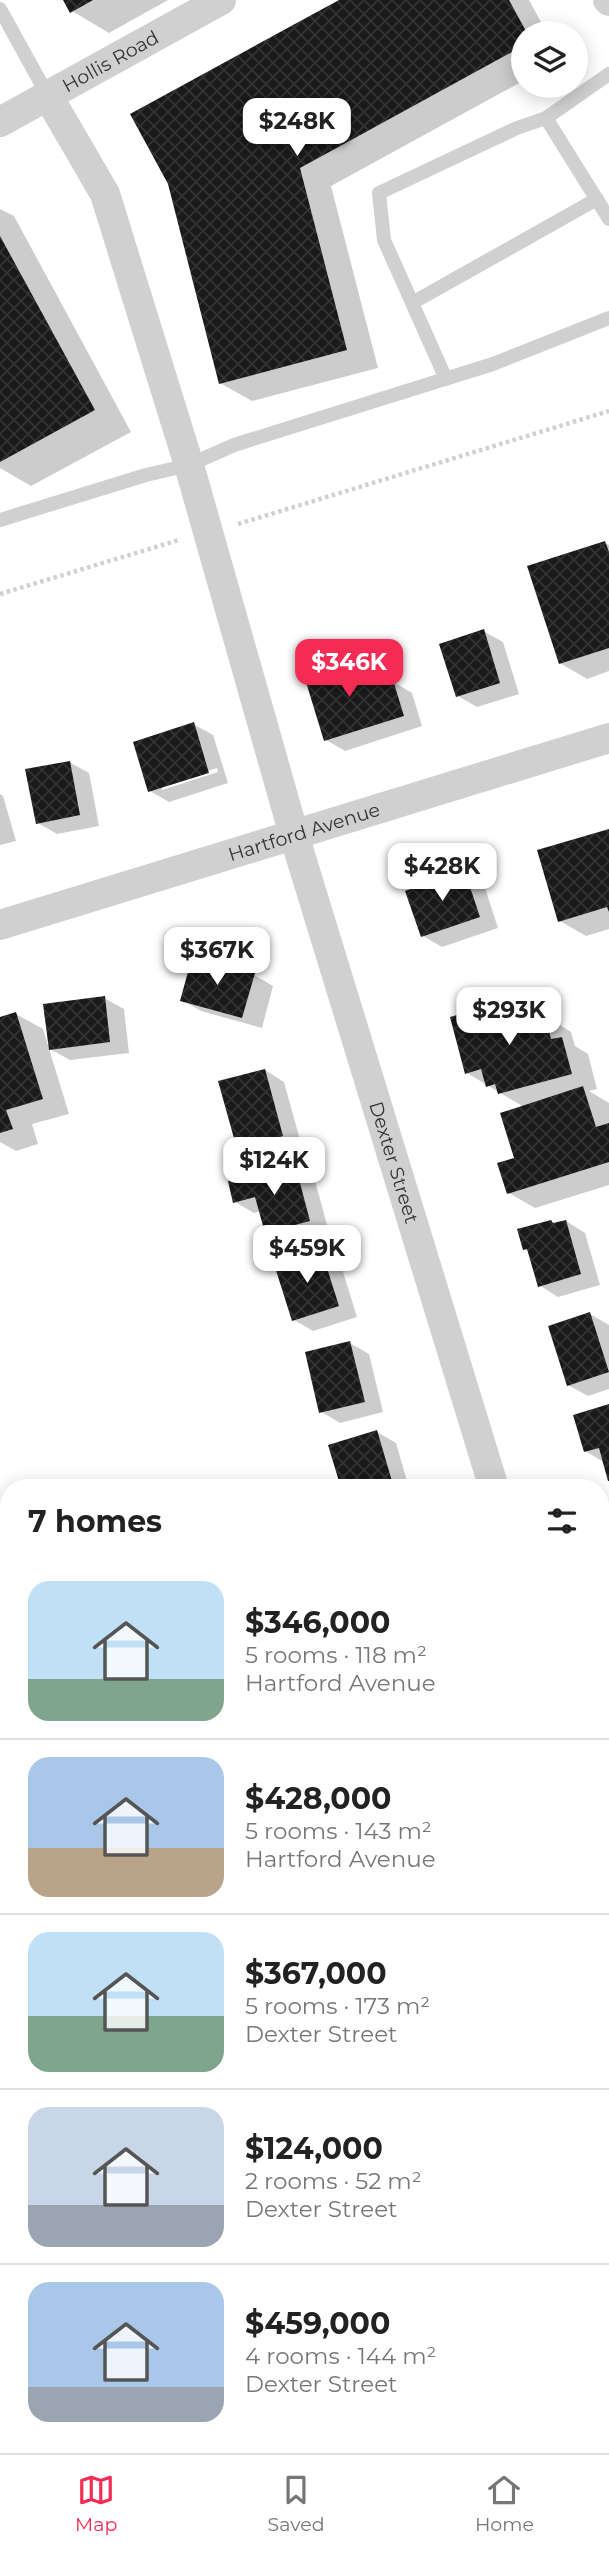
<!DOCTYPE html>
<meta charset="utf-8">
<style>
:root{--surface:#fff;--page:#f2f2f2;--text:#222;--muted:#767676;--line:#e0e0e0;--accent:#f42b52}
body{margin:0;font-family:Montserrat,sans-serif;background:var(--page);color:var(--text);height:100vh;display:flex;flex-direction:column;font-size:26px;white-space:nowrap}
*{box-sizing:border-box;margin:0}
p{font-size:23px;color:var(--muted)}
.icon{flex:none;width:38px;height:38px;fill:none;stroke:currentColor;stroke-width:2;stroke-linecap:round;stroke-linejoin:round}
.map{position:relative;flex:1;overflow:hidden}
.panel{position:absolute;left:0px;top:1479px;width:609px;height:975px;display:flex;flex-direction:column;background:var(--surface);border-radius:28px 28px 0 0;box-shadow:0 4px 18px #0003}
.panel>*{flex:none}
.buttons{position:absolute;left:511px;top:21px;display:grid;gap:14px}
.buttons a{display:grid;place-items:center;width:77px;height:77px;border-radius:50%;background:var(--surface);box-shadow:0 4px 18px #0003;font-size:35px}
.price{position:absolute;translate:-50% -60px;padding:0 16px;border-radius:14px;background:#fff;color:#222;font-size:23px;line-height:46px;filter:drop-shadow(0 2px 4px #0008)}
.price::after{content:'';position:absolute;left:50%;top:42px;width:21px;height:16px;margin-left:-10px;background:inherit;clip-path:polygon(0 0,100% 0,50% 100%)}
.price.selected{background:var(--accent);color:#fff}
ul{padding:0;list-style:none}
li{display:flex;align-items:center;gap:21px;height:175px;padding:0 28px}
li+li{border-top:2px solid var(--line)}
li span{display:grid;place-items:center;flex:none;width:196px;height:140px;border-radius:21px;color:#555}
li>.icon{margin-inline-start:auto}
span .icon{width:84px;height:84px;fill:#fffc;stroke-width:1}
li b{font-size:30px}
h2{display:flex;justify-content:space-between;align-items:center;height:84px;padding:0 28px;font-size:30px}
.dock{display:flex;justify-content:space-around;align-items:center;height:98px;border-top:2px solid var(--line);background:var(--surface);font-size:19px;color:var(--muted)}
.dock a{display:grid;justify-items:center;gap:4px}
.dock .selected{color:var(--accent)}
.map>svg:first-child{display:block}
.shadow{fill:#0003;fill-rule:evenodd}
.building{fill:url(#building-cross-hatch)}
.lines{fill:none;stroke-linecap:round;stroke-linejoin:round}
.path{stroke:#d0d0d0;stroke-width:4.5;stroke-dasharray:3.5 3.5;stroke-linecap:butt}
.service{stroke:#d0d0d0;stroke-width:14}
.minor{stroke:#d0d0d0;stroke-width:30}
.labels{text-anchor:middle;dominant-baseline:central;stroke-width:7;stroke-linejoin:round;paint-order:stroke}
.street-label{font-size:19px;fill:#333;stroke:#fff}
</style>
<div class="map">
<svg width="609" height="2453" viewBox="0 0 609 2453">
<defs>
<pattern id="building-cross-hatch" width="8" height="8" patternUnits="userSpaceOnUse" patternTransform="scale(1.75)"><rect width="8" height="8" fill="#1a1a1a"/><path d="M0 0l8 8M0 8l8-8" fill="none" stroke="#333"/></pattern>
</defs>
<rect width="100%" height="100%" fill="#fff"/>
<!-- shadow -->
<path class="shadow" d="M65 0H168L109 33 72 11Z
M343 0H529L547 33H523V81L331 186 378 368 252 401 220 383Z
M0 209 14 216 131 432 31 486 0 468Z
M605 543 609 545V671L587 679 560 663Z
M483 631 503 642 519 694 477 707 458 696Z
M349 657 368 668 372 681 385 677 412 693 422 726 345 751 326 740Z
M193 724 213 735 228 783 169 802 150 791ZM217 768 218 772 162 790V786Z
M69 762 89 773 99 826 57 834 38 823Z
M0 794 3 796 16 841 0 845Z
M609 831V929L586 936 560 921Z
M444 873 456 880 466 877 485 888 498 928 442 947 423 936 424 886Z
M254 975 273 986 262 1028 201 1011 182 1000Z
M104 998 124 1009 129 1053 70 1060 48 1048Z
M519 999 571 1032 575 1046 588 1054 597 1089 589 1091 609 1103V1185L535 1208 509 1193 524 1107 467 1073Z
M16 1014 43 1029 69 1114 32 1124 38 1144 16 1151 0 1142V1019Z
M265 1070 284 1082 302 1147 257 1159 238 1148Z
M295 1166 314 1177 329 1232 286 1243 266 1232 261 1211 254 1213 235 1202Z
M566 1221 585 1233 600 1285 558 1297 539 1285 530 1252 524 1249 551 1222 556 1224Z
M321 1251 340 1262 357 1317 313 1331 294 1320Z
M590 1314 609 1325V1389L588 1396 568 1385Z
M350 1343 369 1354 383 1412 340 1423 320 1411Z
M609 1406V1478L604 1462 585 1451Z
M377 1432 396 1443 409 1488H342Z
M9 1684V1733L0 1728V1686Z
M0 2211 5 2226 0 2228Z
M606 2238 609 2240V2335L600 2337V2239Z
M0 2239 7 2263 0 2265Z
M9 2445H79L82 2453H6Z
M125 2445H159L136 2451Z"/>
<!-- building -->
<path class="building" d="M63 0H93L70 13Z
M339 0H509L527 33H523V46L300 168 347 350 219 384 168 184 130 114Z
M0 236 95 410 0 462Z
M605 541 609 552V648L559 664 527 566Z
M484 629 500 683 456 697 439 644Z
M349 655 357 683 385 675 387 682 393 680 404 716 324 741 302 669Z
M194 722 209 773 148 792 133 742Z
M70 761 80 815 36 824 25 769Z
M609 829V912L607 907 558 922 537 850Z
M444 871 447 882 466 875 480 917 421 937 405 891 422 885 421 879Z
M192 957 255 973 242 1018 180 1001Z
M105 996 110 1042 49 1050 43 1004Z
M520 997 526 1021 545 1015 551 1039 562 1037 572 1074 498 1094 495 1084 486 1087 481 1069 465 1074 450 1017Z
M16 1012 43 1099 6 1110 13 1129 0 1133V1017Z
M265 1069 283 1136 237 1149 218 1081Z
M583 1086 596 1127 609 1123V1162L507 1194 497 1163 514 1158 500 1113Z
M295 1164 310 1221 265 1233 255 1197 233 1203 228 1181Z
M551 1220 553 1223 566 1220 581 1274 538 1287 527 1249 523 1250 517 1229Z
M321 1249 339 1306 292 1321 274 1264Z
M590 1312 609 1372 567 1386 548 1326Z
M350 1341 365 1402 319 1413 305 1352Z
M609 1404V1481H608L599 1448 584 1452 573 1415Z
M377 1430 394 1488H341L328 1445Z
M609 1515V1546H608L601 1517Z
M9 1682V1725L0 1727V1685Z
M9 2152V2210H8L0 2182V2155Z
M606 2236 609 2250V2321L600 2322V2237Z
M9 2432V2445H64L67 2453H4L0 2434Z"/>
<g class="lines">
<!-- path -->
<path class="path" d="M238 524 609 411
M0 594 179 540"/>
<!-- service -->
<path class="service" d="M0 9 48 96
M546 118 609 74
M412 303 597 199
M446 379 384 240 379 193 517 128 546 118 609 219
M0 520 146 475 189 465 234 445 493 364 609 318"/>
<!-- minor -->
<g class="minor">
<path d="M608 0 609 1"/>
<path id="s1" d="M48 96 105 194 189 465 294 835 494 1488"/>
<path id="s2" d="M0 122 221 0"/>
<path id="s3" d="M0 925 609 738"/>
<path d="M0 1827 9 1824"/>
<path d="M600 1848 609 1878"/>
<path d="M600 2158 609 2156"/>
<path d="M0 2334 9 2331"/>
</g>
</g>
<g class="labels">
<!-- street labels -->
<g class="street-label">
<text stroke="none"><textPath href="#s2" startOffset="126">Hollis Road</textPath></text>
<text stroke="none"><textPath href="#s3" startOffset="318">Hartford Avenue</textPath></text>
<text stroke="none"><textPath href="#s1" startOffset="1124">Dexter Street</textPath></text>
</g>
</g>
</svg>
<div class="buttons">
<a><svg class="icon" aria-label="layers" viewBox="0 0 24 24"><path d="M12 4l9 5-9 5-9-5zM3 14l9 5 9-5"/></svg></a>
</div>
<b class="price" style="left:297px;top:158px">$248K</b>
<b class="price selected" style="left:349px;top:699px">$346K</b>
<b class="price" style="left:442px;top:903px">$428K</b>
<b class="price" style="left:217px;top:987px">$367K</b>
<b class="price" style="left:509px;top:1047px">$293K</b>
<b class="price" style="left:274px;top:1197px">$124K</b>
<b class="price" style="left:307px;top:1285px">$459K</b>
<section class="panel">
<h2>7 homes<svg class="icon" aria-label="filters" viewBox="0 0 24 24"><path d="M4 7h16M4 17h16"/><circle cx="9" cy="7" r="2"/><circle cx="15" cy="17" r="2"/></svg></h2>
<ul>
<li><span style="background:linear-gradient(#bfe0f5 70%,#7fa58c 0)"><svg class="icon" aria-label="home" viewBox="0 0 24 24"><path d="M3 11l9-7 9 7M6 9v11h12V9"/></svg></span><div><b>$346,000</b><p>5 rooms · 118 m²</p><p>Hartford Avenue</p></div></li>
<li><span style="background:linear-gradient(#a9c7e8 65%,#b9a48a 0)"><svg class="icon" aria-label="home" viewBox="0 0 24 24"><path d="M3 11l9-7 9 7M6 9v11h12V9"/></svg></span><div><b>$428,000</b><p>5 rooms · 143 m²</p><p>Hartford Avenue</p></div></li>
<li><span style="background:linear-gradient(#bfe0f5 60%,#7fa58c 0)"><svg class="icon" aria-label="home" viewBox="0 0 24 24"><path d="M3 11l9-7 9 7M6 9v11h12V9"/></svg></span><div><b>$367,000</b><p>5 rooms · 173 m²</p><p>Dexter Street</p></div></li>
<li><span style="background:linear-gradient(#c9d6e8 70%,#9aa5b1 0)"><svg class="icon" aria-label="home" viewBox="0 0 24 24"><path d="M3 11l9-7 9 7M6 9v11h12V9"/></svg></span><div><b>$124,000</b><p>2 rooms · 52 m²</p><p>Dexter Street</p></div></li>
<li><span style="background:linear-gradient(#a9c7e8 75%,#9aa5b1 0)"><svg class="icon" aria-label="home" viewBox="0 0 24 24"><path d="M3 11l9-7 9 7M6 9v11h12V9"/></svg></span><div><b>$459,000</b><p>4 rooms · 144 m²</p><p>Dexter Street</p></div></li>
</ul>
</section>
</div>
<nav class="dock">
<a class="selected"><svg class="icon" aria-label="map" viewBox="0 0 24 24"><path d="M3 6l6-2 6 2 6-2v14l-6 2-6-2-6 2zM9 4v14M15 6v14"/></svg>Map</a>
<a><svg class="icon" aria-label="saved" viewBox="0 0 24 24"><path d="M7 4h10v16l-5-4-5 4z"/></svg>Saved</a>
<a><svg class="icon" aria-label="home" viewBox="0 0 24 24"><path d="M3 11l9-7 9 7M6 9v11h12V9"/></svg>Home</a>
</nav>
